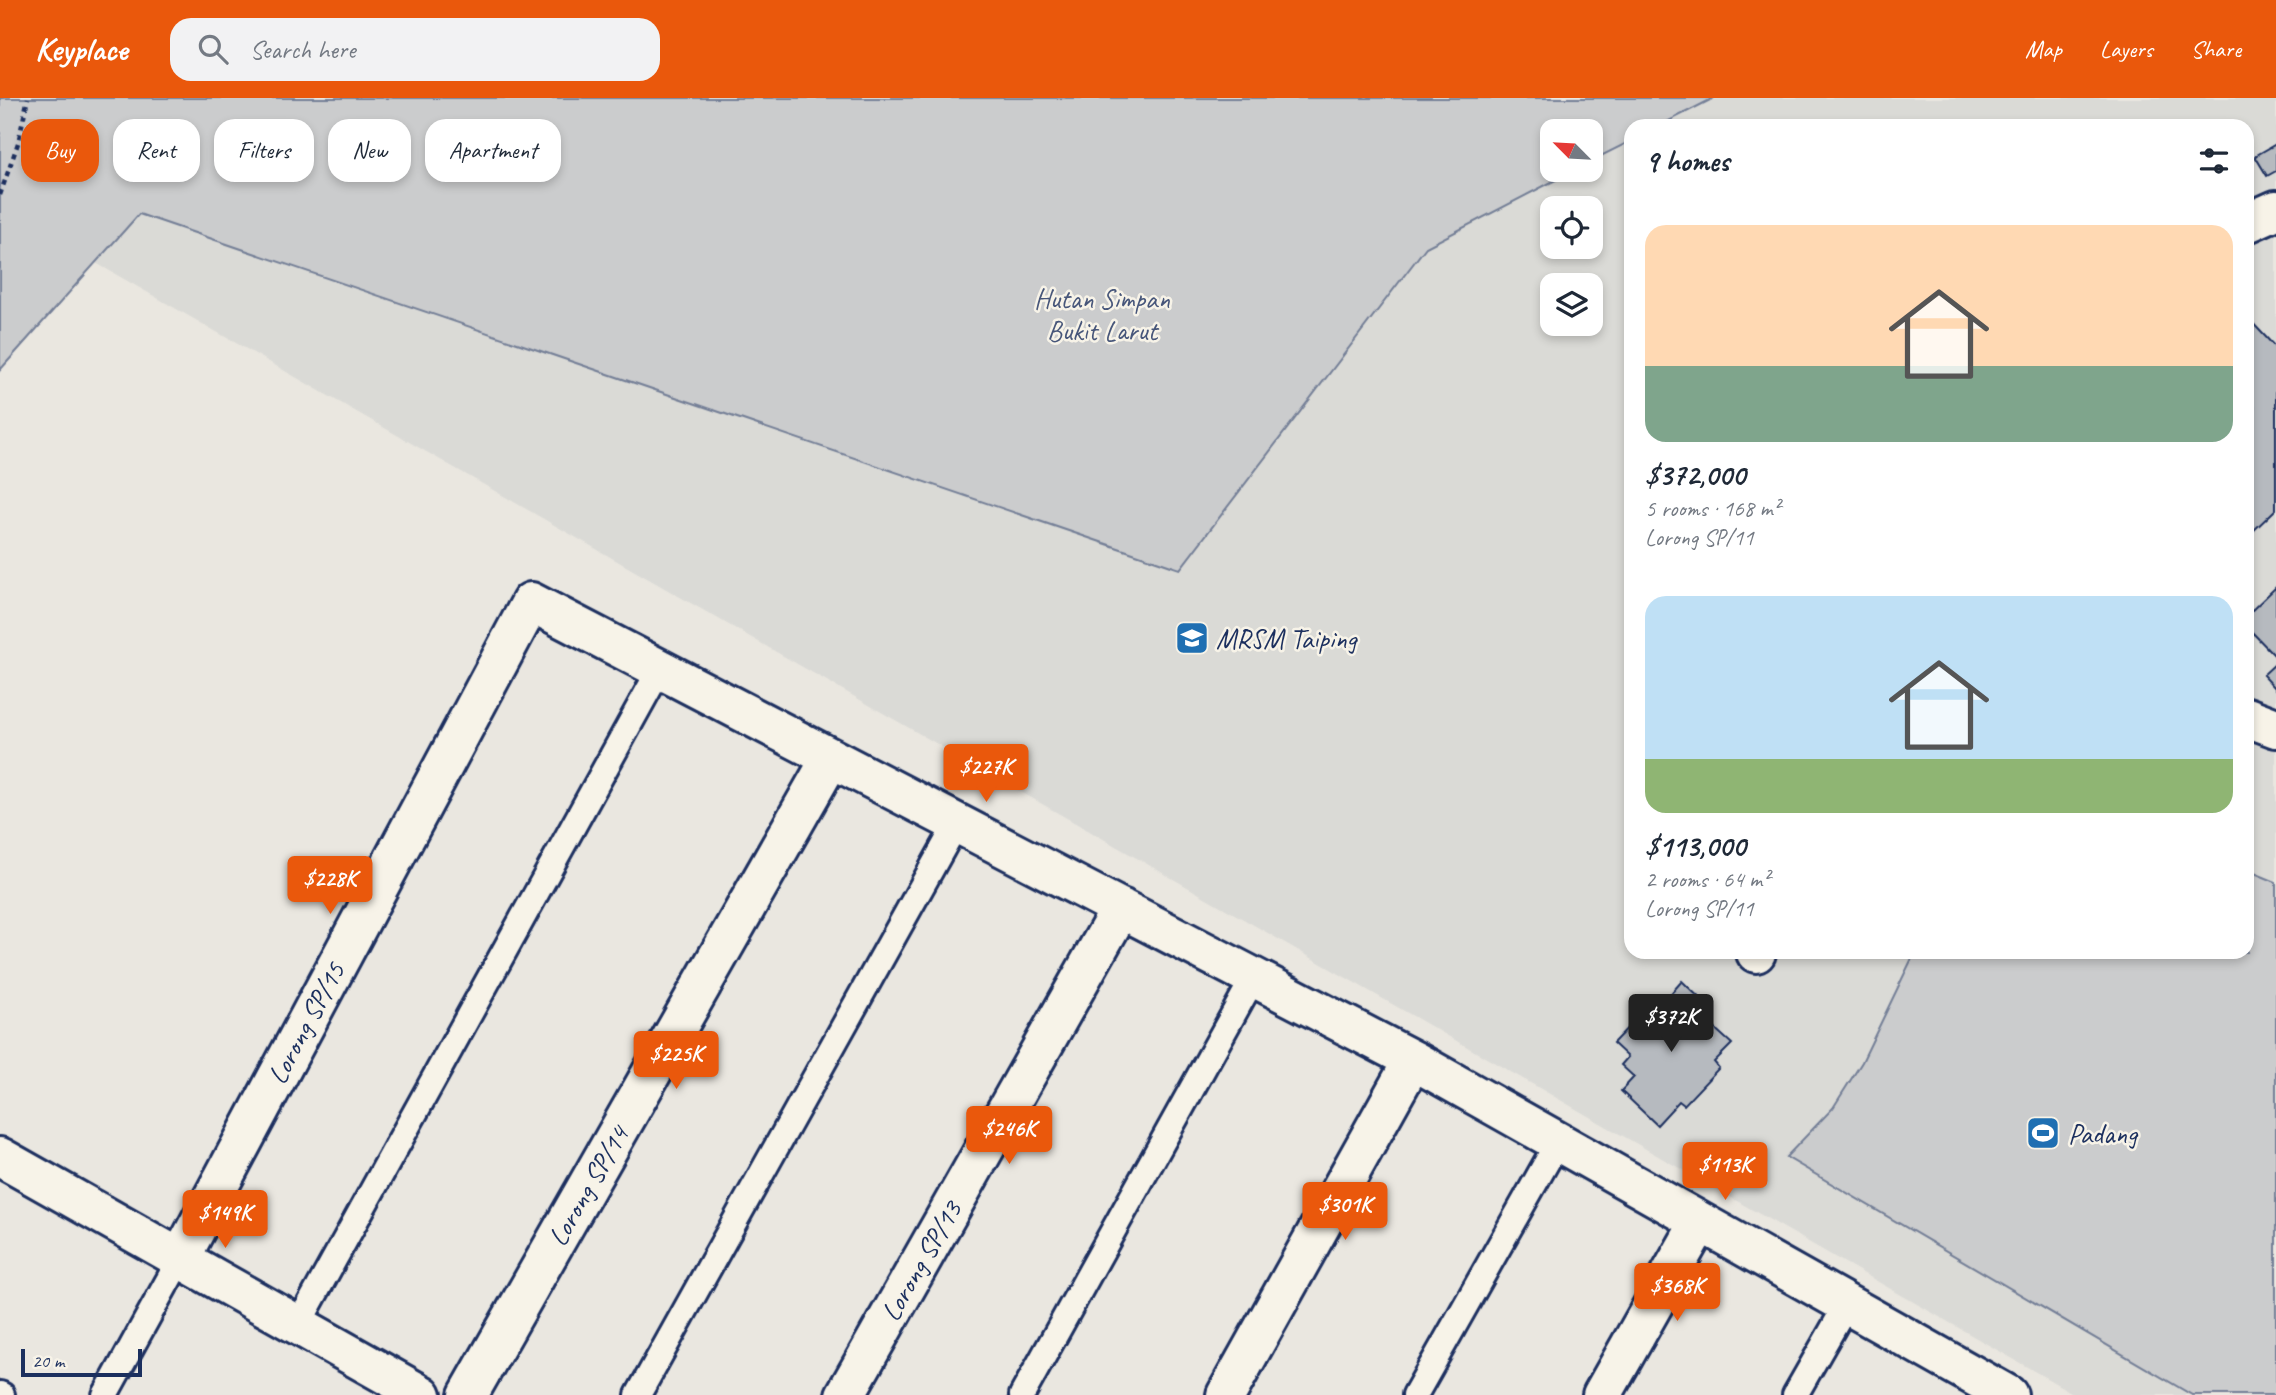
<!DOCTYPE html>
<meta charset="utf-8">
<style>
:root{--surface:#fff;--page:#f2f2f3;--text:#1f2937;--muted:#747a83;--accent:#ea580c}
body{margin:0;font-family:Caveat,sans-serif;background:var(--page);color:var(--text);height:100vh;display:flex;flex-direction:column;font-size:26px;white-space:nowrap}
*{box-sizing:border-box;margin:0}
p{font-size:23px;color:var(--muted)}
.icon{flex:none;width:38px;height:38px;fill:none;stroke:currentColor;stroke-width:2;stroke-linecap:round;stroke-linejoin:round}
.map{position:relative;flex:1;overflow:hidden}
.panel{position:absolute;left:1624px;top:21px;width:630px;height:840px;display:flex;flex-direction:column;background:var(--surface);border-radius:21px;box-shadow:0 4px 10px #0003}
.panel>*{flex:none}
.hud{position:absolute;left:21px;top:21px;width:665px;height:63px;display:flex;gap:14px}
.needle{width:46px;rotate:294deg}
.fabs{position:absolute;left:1540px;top:21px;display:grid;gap:14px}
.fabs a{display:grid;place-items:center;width:63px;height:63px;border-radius:14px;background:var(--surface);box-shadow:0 4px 10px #0003;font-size:35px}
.scale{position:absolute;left:21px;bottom:18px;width:121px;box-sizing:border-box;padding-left:7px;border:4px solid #1b2f5e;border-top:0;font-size:19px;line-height:24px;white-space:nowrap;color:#1b2f5e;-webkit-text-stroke:5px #f7f3e8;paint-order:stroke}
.price{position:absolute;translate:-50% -60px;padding:0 16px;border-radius:7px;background:var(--accent);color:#fff;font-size:23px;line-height:46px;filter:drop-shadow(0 2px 4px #0008)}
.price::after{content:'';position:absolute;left:50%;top:42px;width:21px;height:16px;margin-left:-10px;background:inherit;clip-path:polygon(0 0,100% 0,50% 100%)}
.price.on{background:#222;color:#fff}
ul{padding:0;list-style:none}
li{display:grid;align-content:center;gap:14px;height:371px;padding:0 21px}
li span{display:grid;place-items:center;height:217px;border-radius:21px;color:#555}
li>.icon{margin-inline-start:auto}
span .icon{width:126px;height:126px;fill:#fffc;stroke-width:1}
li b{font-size:30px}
h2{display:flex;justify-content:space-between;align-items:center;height:84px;padding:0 21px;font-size:30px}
.pill{padding:0 24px;border-radius:21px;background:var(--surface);box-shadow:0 4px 10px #0003;font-size:24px;line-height:63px}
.pill.on{background:var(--accent);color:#fff}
header{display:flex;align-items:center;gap:42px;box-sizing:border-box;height:98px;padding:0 35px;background:var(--accent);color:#fff}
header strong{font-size:33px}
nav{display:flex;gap:38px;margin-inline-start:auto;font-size:24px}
.search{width:490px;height:63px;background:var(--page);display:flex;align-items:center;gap:18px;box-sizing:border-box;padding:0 24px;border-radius:21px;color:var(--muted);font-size:26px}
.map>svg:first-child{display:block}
.built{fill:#dadad6;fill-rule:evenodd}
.green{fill:#cbcccd;stroke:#737e96;stroke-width:2}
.building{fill:#b6babf;stroke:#1b2f5e;stroke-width:2}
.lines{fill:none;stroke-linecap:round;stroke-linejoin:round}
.lane-casing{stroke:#1b2f5e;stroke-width:30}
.street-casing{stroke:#1b2f5e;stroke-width:44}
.path{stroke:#1b2f5e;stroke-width:4.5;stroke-dasharray:5 5;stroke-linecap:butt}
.lane{stroke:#f7f3e8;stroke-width:24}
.street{stroke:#f7f3e8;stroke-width:38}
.labels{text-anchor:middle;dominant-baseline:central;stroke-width:5;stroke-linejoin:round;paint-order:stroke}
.park-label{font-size:28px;fill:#47567a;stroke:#f7f3e8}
.poi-label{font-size:28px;fill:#1b2f5e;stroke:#f7f3e8;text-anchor:start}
.street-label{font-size:28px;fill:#1b2f5e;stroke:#f7f3e8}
</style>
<header>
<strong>Keyplace</strong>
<div class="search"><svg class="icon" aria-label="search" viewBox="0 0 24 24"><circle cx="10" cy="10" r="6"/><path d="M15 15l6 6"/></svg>Search here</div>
<nav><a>Map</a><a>Layers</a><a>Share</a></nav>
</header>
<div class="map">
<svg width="2276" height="1297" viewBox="0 0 2276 1297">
<rect width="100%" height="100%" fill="#eae7e0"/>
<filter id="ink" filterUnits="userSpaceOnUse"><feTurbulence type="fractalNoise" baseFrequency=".0143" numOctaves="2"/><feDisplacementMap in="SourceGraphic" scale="14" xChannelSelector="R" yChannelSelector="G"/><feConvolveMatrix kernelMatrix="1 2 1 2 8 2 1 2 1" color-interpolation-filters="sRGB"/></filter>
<g filter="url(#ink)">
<!-- built -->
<path class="built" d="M57 0H2276V1297H2076L5 113ZM1631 28H2247V854H1631ZM1552 33H1591V72H1552ZM1552 110H1591V149H1552ZM1552 187H1591V226H1552Z"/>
<!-- green -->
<path class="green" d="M0 0H1714L1659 28H1631V43L1591 63V33H1552V72H1575L1426 149 1180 471 139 116 0 272Z
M2247 772 2276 784V1297H2192L1786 1059 1833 1010 1862 964 1915 854H2247Z"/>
<!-- building -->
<path class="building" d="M2276 46V73L2267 78 2255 58Z
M2247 219 2276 250V411L2247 439V317L2254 309 2247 302Z
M2276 489V559L2247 529V517Z
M2276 565V591L2263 577Z
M1682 883 1710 910 1701 918 1732 946 1714 964 1719 970 1684 1007 1679 1003 1657 1027 1621 993 1634 979 1621 967 1628 959 1613 945 1636 921 1642 928Z"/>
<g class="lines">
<defs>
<path id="lane" d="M298 1227 660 571
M0 1296 2 1297
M105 1297 180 1161
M638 1297 957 725
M1022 1297 1254 879
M1415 1297 1558 1044
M1795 1297 1847 1206"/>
<path id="street" d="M2247 125 2276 112
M2247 619 2276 630
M1756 855V854
M0 1059 422 1297
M180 1161 531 504 1413 962 2008 1297
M468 1297 831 660
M845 1297 1121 810
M1226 1297 1413 962
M1602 1297 1700 1124"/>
</defs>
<!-- lane casing -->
<use href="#lane" class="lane-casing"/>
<!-- street casing -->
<use href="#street" class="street-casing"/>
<!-- path -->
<path class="path" d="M0 97 18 45 28 0"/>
<!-- lane -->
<use href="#lane" class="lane"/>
<!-- street -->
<use href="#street" class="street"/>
</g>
</g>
<!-- icons -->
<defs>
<symbol id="school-square" viewBox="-11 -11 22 22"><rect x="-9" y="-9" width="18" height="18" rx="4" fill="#1f6fb2" stroke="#f7f3e8"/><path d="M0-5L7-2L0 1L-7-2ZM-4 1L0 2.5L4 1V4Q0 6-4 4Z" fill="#fff"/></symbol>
<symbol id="stadium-square" viewBox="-11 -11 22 22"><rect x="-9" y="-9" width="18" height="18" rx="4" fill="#1f6fb2" stroke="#f7f3e8"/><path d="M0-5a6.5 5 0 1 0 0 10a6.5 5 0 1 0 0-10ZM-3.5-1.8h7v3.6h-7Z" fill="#fff"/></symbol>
</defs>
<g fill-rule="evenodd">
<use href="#school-square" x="1173" y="521" width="38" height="38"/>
<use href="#stadium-square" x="2024" y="1016" width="38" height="38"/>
</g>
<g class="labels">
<!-- park labels -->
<g class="park-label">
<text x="1102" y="200">Hutan Simpan<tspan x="1102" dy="32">Bukit Larut</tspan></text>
</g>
<!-- poi labels -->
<g class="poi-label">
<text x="1216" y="540">MRSM Taiping</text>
<text x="2068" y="1035">Padang</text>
</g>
<!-- street labels -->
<g class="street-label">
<text transform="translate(306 925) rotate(-62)">Lorong SP/15</text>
<text transform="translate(588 1088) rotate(-60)">Lorong SP/14</text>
<text transform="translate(921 1163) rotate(-60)">Lorong SP/13</text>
</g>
</g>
</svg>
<div class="fabs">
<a><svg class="needle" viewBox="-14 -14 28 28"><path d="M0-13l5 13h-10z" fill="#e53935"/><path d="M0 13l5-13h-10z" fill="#747a83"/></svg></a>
<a><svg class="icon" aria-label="locate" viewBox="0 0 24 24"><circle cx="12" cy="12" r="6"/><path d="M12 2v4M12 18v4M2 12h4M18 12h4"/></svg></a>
<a><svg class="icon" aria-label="layers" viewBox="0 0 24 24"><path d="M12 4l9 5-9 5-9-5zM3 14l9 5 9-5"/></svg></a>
</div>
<div class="scale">20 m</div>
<b class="price" style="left:986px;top:706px">$227K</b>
<b class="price" style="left:330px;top:818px">$228K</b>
<b class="price on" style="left:1671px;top:956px">$372K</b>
<b class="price" style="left:676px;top:993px">$225K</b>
<b class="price" style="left:1009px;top:1068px">$246K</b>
<b class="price" style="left:1725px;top:1104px">$113K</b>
<b class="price" style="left:1345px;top:1144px">$301K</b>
<b class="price" style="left:225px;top:1152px">$149K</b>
<b class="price" style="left:1677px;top:1225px">$368K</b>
<div class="hud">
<a class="pill on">Buy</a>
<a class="pill">Rent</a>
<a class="pill">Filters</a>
<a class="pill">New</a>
<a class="pill">Apartment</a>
</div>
<section class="panel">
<h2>9 homes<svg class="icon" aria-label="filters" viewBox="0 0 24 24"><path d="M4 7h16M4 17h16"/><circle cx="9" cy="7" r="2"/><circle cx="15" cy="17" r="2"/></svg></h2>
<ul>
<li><span style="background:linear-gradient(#ffd9b3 65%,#7fa58c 0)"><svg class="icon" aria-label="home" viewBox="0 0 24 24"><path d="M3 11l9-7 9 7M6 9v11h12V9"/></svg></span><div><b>$372,000</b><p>5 rooms · 168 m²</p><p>Lorong SP/11</p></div></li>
<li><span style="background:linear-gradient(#bfe0f5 75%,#8fb573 0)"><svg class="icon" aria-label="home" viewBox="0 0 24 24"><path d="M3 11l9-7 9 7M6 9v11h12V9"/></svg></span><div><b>$113,000</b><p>2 rooms · 64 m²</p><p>Lorong SP/11</p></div></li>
</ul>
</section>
</div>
